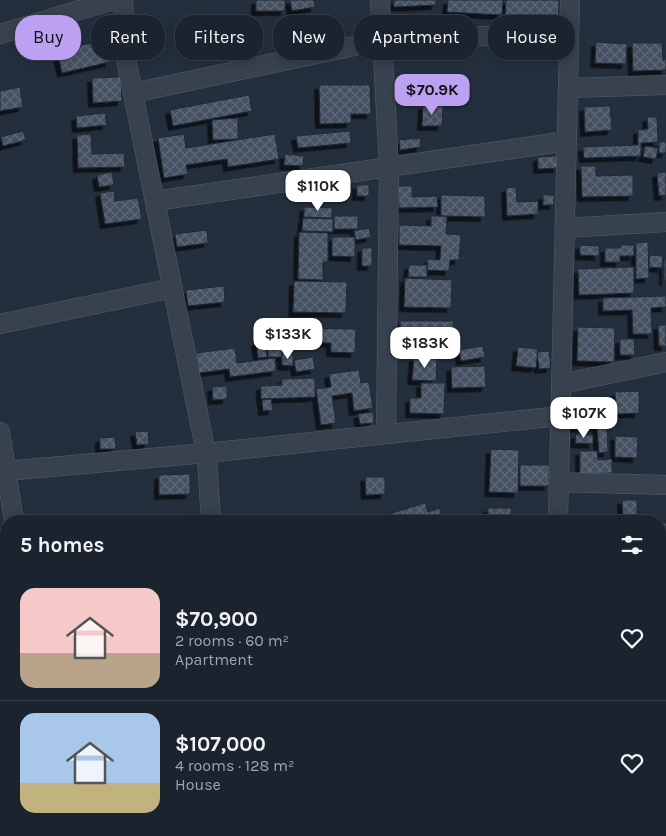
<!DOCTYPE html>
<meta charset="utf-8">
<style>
:root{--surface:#1b232e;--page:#282f3a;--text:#f1f3f6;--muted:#a0a4aa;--line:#39404a;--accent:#bca0f2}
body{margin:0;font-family:Karla,sans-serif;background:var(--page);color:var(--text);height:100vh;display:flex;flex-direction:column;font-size:19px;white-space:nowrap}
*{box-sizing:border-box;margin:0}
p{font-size:16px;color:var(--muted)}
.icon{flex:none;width:28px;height:28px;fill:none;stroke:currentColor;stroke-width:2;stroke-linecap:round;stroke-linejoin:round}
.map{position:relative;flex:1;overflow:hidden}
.details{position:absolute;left:0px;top:515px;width:666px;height:321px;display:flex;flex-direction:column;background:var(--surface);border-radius:20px 20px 0 0;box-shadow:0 2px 12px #0003,0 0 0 1px var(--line)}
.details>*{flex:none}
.guide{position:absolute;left:15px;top:15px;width:636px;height:45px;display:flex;gap:10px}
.price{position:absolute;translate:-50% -42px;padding:0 11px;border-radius:10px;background:#fff;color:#222;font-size:16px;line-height:32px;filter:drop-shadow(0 1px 2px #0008)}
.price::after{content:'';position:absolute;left:50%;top:30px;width:15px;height:11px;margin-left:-8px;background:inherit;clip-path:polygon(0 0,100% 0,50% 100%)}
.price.selected{background:var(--accent);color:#111}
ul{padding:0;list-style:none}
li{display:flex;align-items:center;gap:15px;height:125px;padding:0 20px}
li+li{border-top:1px solid var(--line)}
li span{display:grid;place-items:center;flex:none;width:140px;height:100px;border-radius:15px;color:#555}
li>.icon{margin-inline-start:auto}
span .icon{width:60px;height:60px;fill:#fffc;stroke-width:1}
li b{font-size:21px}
h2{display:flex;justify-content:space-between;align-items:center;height:60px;padding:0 20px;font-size:21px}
.tag{padding:0 18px;border-radius:20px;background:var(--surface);box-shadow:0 2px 12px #0003,0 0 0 1px var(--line);font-size:18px;line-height:45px}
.tag.selected{background:var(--accent);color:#111}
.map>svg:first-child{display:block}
.building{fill:url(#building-cross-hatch);stroke:#1f2835;filter:url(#shadow)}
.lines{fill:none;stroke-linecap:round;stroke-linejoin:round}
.street-casing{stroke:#565f6c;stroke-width:20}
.street{stroke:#38414e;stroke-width:19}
</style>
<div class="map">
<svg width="666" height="836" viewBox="0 0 666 836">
<defs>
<pattern id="building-cross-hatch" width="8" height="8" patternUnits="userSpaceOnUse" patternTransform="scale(1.25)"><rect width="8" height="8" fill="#455162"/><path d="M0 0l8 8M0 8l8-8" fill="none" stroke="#5d6877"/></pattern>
<filter id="shadow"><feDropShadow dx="-4.5" dy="4.5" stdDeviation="0" flood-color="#0009"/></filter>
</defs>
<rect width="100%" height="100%" fill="#242f3e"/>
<!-- building -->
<path class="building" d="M256 0H285V11H256Z
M290 0H314L315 7 292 11Z
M394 0H436V5L394 7Z
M448 0H503L502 15 447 12Z
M506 0H559L558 30 522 29V18L505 17Z
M66 37 69 48 104 40 110 62 62 73 54 39Z
M596 42 627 44 626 64 595 63Z
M632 43H662L663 60 666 59V70L633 71Z
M121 77 122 101 93 103 92 78Z
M404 77 429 80 427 93 402 90Z
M319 85H370L371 114H351V123L320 124Z
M20 87 23 107 0 111V91Z
M249 95 252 111 173 126 170 110Z
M423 105 443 106 442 126H422Z
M610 106 612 130 585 132 584 107Z
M105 113 107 125 77 128 76 116Z
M647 117H657L658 142 641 143V156L584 158 583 147 638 145V130L648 129Z
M238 118V139L213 140 212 120Z
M23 131 26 140 3 146 1 137Z
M350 131 351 143 298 148 296 136Z
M91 134 92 154 124 153 125 167 78 168 77 135Z
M184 134 186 148 275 134 279 159 228 167 227 159 186 165 188 174 164 178 158 138Z
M420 138 421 147 400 150 399 140Z
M659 142H666V153H659Z
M645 146 658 148 656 159 643 157Z
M285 154 304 156 303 166 284 165Z
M558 156V168L538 169V157Z
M581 166H596V176L633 175V196L582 197Z
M112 172 114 185 99 187 97 175Z
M666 172V195L659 196 657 173Z
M357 185H369V196H357Z
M398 186H412V197L437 196 438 207 399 208Z
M516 187 517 202 538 201V214L507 216 506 188Z
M114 191 115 201 138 198 142 219 105 224 100 193Z
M441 195 485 196V217L441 216Z
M543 195H554V205H543Z
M304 207 332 208V218L304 217Z
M334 216H358V229H334Z
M431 216H447L446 234 461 235 459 260H450L449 271 427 270 428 259 440 260 441 246 399 245V225L431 226Z
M303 218 333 219V232L302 231Z
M369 228 371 237 356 240 354 231Z
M207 230 208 243 177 247 175 234Z
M299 232 328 233V262H323V280L298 279Z
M332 237H355V257L332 256Z
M648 242 649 278 636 279V243Z
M580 245 599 246V256L580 255Z
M620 245H634V256H620V262H605V248H621Z
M362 248H372V266H362Z
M650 255 663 256 662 268 649 267Z
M664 259H666V281H664Z
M409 265H427V277H408Z
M634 267V293L579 295 578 269Z
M405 278 452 280 451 308 404 307Z
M294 281 347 282 346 313 293 312Z
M224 286 225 302 188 306 186 290Z
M666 296V307L651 308 652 334H633L632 310 603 311V298Z
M400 321H453V333H428V343H401Z
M658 325H666V346H659Z
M578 327 615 328 614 362 577 361Z
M295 328 356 329 355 353 331 352V343L295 342Z
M620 339H634L635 355H620Z
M265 341 267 357 258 358 256 342Z
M483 346 485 357 461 361 459 350Z
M518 347 538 349 536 368 516 366Z
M235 348 237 363 275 358 276 371 230 377 229 369 199 373 196 353Z
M268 349H282V357H268Z
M549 351 551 368 539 369 537 352Z
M282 353 293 354V366L282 365Z
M313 357 315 369 296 372 294 360Z
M414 357 437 359 436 381 412 380Z
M485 366 486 387 452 388 451 367Z
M359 370 361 383 369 382 373 408 354 411 352 393 332 396 336 423 321 425 316 389 331 387 329 374Z
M315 378V397L261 399V386L282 385V379Z
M421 383H445L444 414 410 413V398H421Z
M227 386V399L213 400 212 387Z
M639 391V413L616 414 615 392Z
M598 398V410L608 409 609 426 574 428 573 400Z
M271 399 273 410 263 411 262 400Z
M373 412 374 423 360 424 358 414Z
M597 428H607L608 452 599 453Z
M148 431 149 444 137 445 135 432Z
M576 434 593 435V444L575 443Z
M615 436 638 437 637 458 615 457Z
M115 437 116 449H100V438Z
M491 449 519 450 518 493 489 492Z
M580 451H597L598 460 612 459V473L580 474Z
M520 465H549V486H520Z
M190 474V494L159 495V475Z
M365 477H385V494L366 495Z
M622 500H637V517H623Z
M425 503 428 512 439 508 444 521H388L386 515Z
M488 508H511V521H488Z
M198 514V521H163L162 516Z
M514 519H526V521H514Z
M660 523H666V537H660Z
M660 564H666V586H660Z
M85 830H120L121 836H85Z
M122 830H146L147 836H123Z
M199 830H212V836H199Z
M214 830H269V836H215Z
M587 830H637V836H587Z"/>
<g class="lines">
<defs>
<path id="street" d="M123 0 126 59 207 458 211 521
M380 0 389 167 386 434
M0 34 113 0
M568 88 666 85
M133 93 382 40 569 33
M155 201 567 141
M565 228 666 222
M0 324 173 288
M561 384 666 362
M0 432 14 521
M6 471 206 453 560 416
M559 482 666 485
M558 521 570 0
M0 620H6
M660 648 666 649
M51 830V836
M468 830V836
M314 836V830
M554 836V830
M654 836 655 830"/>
</defs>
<!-- street casing -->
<use href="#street" class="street-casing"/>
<!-- street -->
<use href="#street" class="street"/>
</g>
</svg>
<b class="price selected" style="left:432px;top:116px">$70.9K</b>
<b class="price" style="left:318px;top:212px">$110K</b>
<b class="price" style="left:288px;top:360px">$133K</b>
<b class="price" style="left:425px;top:369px">$183K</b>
<b class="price" style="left:584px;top:439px">$107K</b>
<div class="guide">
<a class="tag selected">Buy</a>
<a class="tag">Rent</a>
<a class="tag">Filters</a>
<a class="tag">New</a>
<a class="tag">Apartment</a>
<a class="tag">House</a>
</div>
<section class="details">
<h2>5 homes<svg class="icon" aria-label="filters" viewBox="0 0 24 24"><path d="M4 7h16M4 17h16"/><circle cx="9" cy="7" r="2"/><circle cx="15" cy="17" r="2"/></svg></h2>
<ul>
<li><span style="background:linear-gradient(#f6c9c9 65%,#b9a48a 0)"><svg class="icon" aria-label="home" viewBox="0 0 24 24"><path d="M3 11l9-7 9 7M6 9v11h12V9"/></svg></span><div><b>$70,900</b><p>2 rooms · 60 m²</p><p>Apartment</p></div><svg class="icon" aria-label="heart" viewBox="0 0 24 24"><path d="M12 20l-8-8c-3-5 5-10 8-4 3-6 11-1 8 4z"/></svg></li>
<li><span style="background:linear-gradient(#a9c7e8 70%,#c2b280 0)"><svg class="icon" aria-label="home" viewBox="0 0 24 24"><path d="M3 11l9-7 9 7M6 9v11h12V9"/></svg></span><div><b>$107,000</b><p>4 rooms · 128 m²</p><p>House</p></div><svg class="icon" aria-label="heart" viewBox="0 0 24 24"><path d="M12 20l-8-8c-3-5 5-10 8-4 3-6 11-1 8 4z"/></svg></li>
</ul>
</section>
</div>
